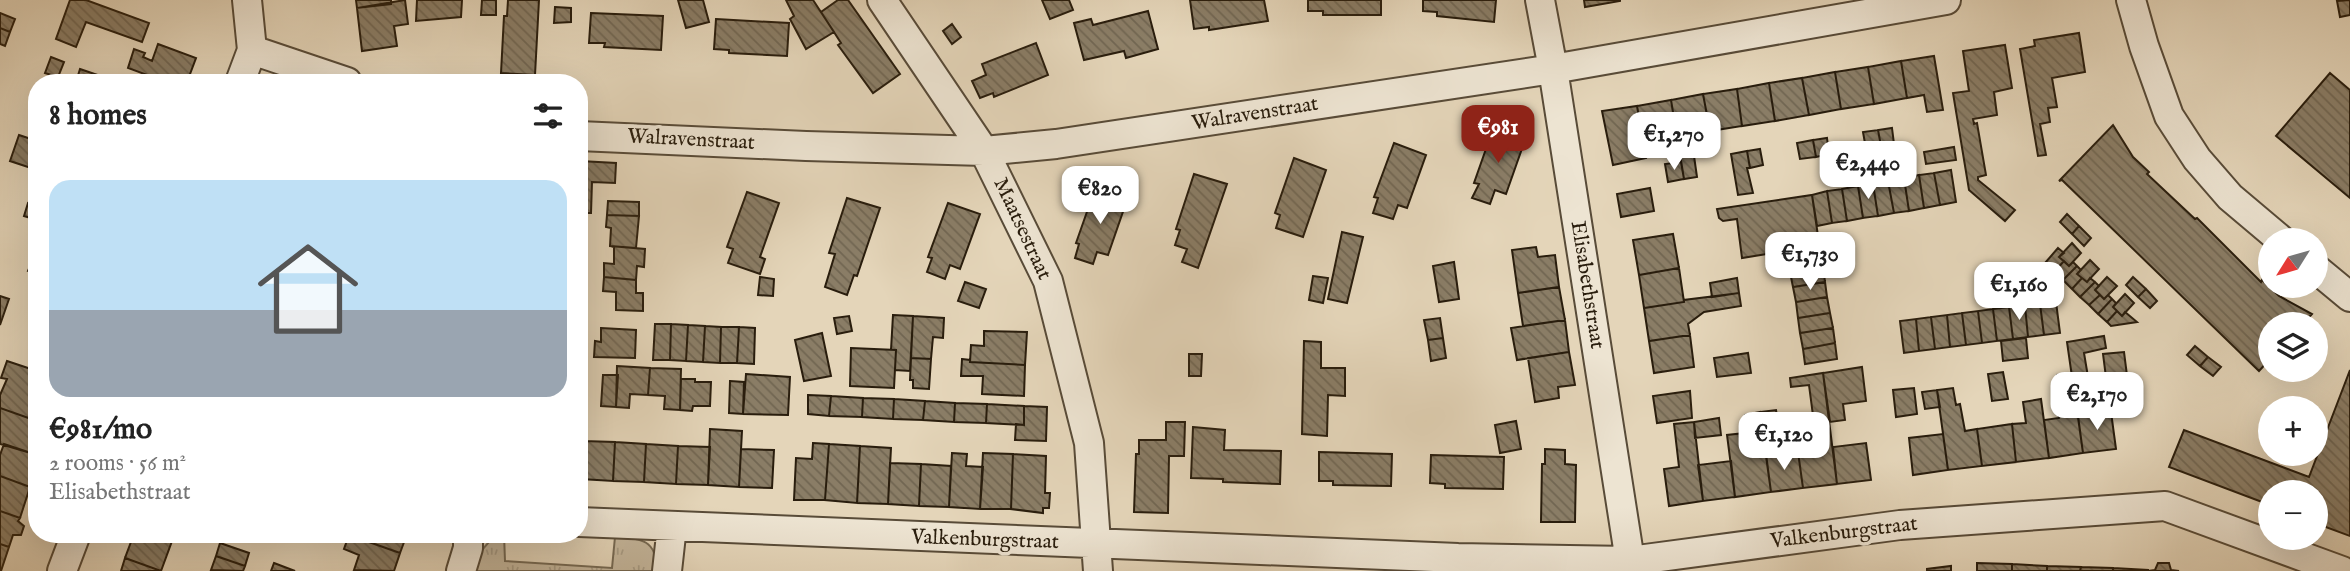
<!DOCTYPE html>
<meta charset="utf-8">
<style>
:root{--surface:#fff;--page:#f6f6f6;--text:#222;--muted:#767676;--line:#e0e0e0;--accent:#8f2418}
body{margin:0;font-family:"IM FELL English",serif;background:var(--page);color:var(--text);height:100vh;display:flex;flex-direction:column;font-size:26px;white-space:nowrap}
*{box-sizing:border-box;margin:0}
p{font-size:23px;color:var(--muted)}
.icon{flex:none;width:38px;height:38px;fill:none;stroke:currentColor;stroke-width:2;stroke-linecap:round;stroke-linejoin:round}
.map{position:relative;flex:1;overflow:hidden}
.sheet{position:absolute;left:28px;top:74px;width:560px;height:469px;display:flex;flex-direction:column;background:var(--surface);border-radius:28px;box-shadow:0 7px 28px #0002}
.sheet>*{flex:none}
.needle{width:46px;rotate:233deg}
.fabs{position:absolute;left:2258px;top:228px;display:grid;gap:14px}
.fabs a{display:grid;place-items:center;width:70px;height:70px;border-radius:50%;background:var(--surface);box-shadow:0 7px 28px #0002;font-size:35px}
.price{position:absolute;translate:-50% -60px;padding:0 16px;border-radius:14px;background:#fff;color:#222;font-size:23px;line-height:46px;filter:drop-shadow(0 2px 4px #0008)}
.price::after{content:'';position:absolute;left:50%;top:42px;width:21px;height:16px;margin-left:-10px;background:inherit;clip-path:polygon(0 0,100% 0,50% 100%)}
.price.current{background:var(--accent);color:#fff}
ul{padding:0;list-style:none}
li{display:grid;align-content:center;gap:14px;height:371px;padding:0 21px}
li+li{border-top:2px solid var(--line)}
li span{display:grid;place-items:center;height:217px;border-radius:21px;color:#555}
li>.icon{margin-inline-start:auto}
span .icon{width:126px;height:126px;fill:#fffc;stroke-width:1}
li b{font-size:30px}
h2{display:flex;justify-content:space-between;align-items:center;height:84px;padding:0 21px;font-size:30px}
.map>svg:first-child{display:block}
.grass{fill:url(#grass-tufts);stroke:#766a54;stroke-width:2}
.building{fill:url(#building-back-hatch);stroke:#291d0d;stroke-width:2}
.lines{fill:none;stroke-linecap:round;stroke-linejoin:round}
.minor-casing{stroke:#584b38;stroke-width:32}
.minor{stroke:#ede4d2;stroke-width:28}
.labels{text-anchor:middle;dominant-baseline:central;stroke-width:7;stroke-linejoin:round;paint-order:stroke}
.street-label{font-size:21px;fill:#291d0d;stroke:#ede4d2}
</style>
<div class="map">
<svg width="2350" height="571" viewBox="0 0 2350 571">
<defs>
<pattern id="grass-tufts" width="24" height="20" patternUnits="userSpaceOnUse" patternTransform="scale(1.75)"><rect width="24" height="20" fill="#c4b69c"/><path d="M3 7l-1-3M5 7V3M7 7l1-3M15 17l-1-3M17 17v-4M19 17l1-3" fill="none" stroke="#a89c85"/></pattern>
<pattern id="building-back-hatch" width="6" height="6" patternUnits="userSpaceOnUse" patternTransform="scale(1.75)"><rect width="6" height="6" fill="#8a7d66"/><path d="M-1 5l2 2M0 0l6 6M5-1l2 2" fill="none" stroke="#716652"/></pattern>
</defs>
<rect width="100%" height="100%" fill="#e4d5b9"/>
<filter id="stains"><feTurbulence type="fractalNoise" baseFrequency=".00286" numOctaves="4"/><feColorMatrix values="0 0 0 0 .2 0 0 0 0 .09 0 0 0 0 .02 0 0 0 .5 -.17"/></filter>
<radialGradient id="worn" r=".72"><stop offset=".6" stop-color="#630" stop-opacity="0"/><stop offset="1" stop-color="#630" stop-opacity=".3"/></radialGradient>
<!-- grass -->
<path class="grass" d="M496 534H504L505 561 612 568 615 537C641 538 658 540 656 571H475L481 551Z"/>
<!-- building -->
<path class="building" d="M70 0H86L149 23 142 42 86 22 76 47 56 39Z
M356 0H391V4L357 8Z
M405 0 408 24 394 26 397 46 362 51 357 8Z
M417 0H462L461 17 416 21Z
M482 0H496V15H481Z
M508 0H539L535 75 501 73 504 16H507Z
M678 0H703L709 22 686 28Z
M786 0H813L834 32 806 49 790 19 794 16Z
M838 0H848L900 74 873 93 838 45 841 43 821 12Z
M1042 0H1069L1073 10 1050 19Z
M1190 0H1264L1268 21 1209 30V27L1194 29Z
M1308 0H1381V15H1323V11H1308Z
M1423 0H1496L1494 22 1437 16V12L1423 11Z
M1584 0H1620V1L1585 7Z
M2350 0V15L2340 17 2337 1Z
M555 7 571 8V22L554 23Z
M1148 11 1158 49 1126 58 1124 51 1084 60 1074 23 1091 19 1093 25Z
M0 13 15 19 10 32 0 28Z
M591 13 663 16 661 50 604 47 605 43H589Z
M716 19 789 23 787 56 729 53V50L714 49Z
M952 24 961 37 952 44 943 31Z
M0 28 10 32 5 46 0 44Z
M2079 33 2085 72 2052 78 2057 107 2048 108 2050 122 2040 124 2046 155 2038 156 2020 49 2035 46 2034 40Z
M1036 43 1048 75 994 97 993 93 980 98 972 81 986 75 982 64Z
M158 44 196 58 187 82H166L128 68 134 49 145 53 143 57 152 61Z
M2005 45 2012 88 1994 92 1997 115 1973 119 1974 124 1977 123 1986 175 1978 177V180L2015 210 2005 221 1969 190 1953 93 1969 91 1963 51Z
M1934 56 1943 110 1927 112 1924 95 1907 98 1901 61Z
M51 57 64 62 58 77 45 73Z
M1901 61 1907 98 1874 104 1868 67Z
M1868 67 1874 104 1841 109 1835 72Z
M80 69 118 82H76Z
M1835 72 1841 109 1809 115 1802 78Z
M2330 73 2350 90V198L2276 136Z
M147 75 166 82H145Z
M1802 78 1809 115 1775 121 1769 83Z
M1769 83 1775 121 1742 126 1737 89Z
M1737 89 1742 126 1710 131 1703 94Z
M1703 94 1710 131 1691 135 1697 177 1684 179 1671 100Z
M1671 100 1677 137 1644 143 1637 106Z
M1637 106 1646 158 1613 165 1602 111Z
M2113 125 2133 157 2149 172 2147 174 2195 219 2197 218 2261 282 2262 280 2279 296 2312 314 2303 324H2270V359L2259 371 2062 180 2059 181Z
M1892 128 1894 144 1881 146 1878 130Z
M1493 129 1525 140 1506 194 1495 190 1490 204 1472 198 1479 184 1474 183Z
M1878 130 1881 146 1866 149 1863 132Z
M19 135 37 141V151L31 168 10 161Z
M1827 138 1829 154 1816 157 1813 140Z
M1813 140 1816 157 1800 159 1797 143Z
M1394 143 1426 155 1407 208 1398 205 1393 219 1373 213 1378 198 1374 197Z
M1954 147 1956 160 1926 164 1924 152Z
M1760 149 1763 165 1750 168 1747 151Z
M1747 151 1750 168H1747L1753 193 1738 195 1731 154Z
M1294 158 1326 170 1303 237 1276 228 1280 215 1275 213Z
M580 161 616 163 615 183 592 182 591 213H579Z
M1681 162 1684 179 1668 182 1665 164Z
M1951 170 1956 202 1940 205 1934 173Z
M1934 173 1940 205 1924 208 1919 175Z
M1194 174 1227 184 1198 268 1182 262 1187 249 1175 245 1180 230 1176 229Z
M1919 175 1924 208 1909 211 1904 178Z
M1904 178 1909 211 1894 213 1888 181Z
M1888 181 1894 213 1878 216 1873 184Z
M1873 184 1878 216 1863 218 1858 186Z
M1858 186 1863 218 1847 221 1842 189Z
M1650 188 1654 211 1621 217 1617 194Z
M1095 189 1127 200 1108 255 1097 252 1093 264 1075 258 1079 244 1076 243Z
M1842 189 1847 221 1832 223 1827 191Z
M1827 191 1832 223 1817 226 1812 195Z
M747 192 779 203 760 257 765 259 760 274 728 263 733 249 727 247Z
M1812 195 1818 236 1777 243 1779 252 1742 258 1737 219 1723 221 1719 218 1717 209Z
M847 198 880 208 857 276 854 275 847 295 825 287 835 254 829 253Z
M608 201 639 202V216L607 215Z
M28 203 37 206V220L24 216Z
M948 203 980 214 960 269 950 265 945 279 927 272 932 258 928 257Z
M2067 214 2079 226 2072 234 2060 222Z
M607 215 639 216 636 248 610 246 611 228 606 227Z
M2079 226 2091 238 2084 246 2072 234Z
M1342 232 1363 237 1347 303 1328 299Z
M1673 234 1679 268 1639 275 1633 240Z
M1818 236 1821 251 1788 256 1786 241Z
M2072 243 2081 253 2069 266 2059 257Z
M610 246 645 249 644 267 637 266 636 280 604 277V263L614 264V247Z
M1536 247 1538 257 1555 255 1559 287 1518 293 1512 250Z
M2058 248 2064 253 2059 257 2064 261 2054 272 2045 263Z
M1821 251 1823 267 1790 272 1788 256Z
M34 257 37 258V274L28 271Z
M2090 260 2099 269 2087 282 2077 274Z
M2064 261 2069 266 2073 262 2077 266 2063 280 2054 272Z
M1454 262 1459 299 1439 302 1433 266Z
M2077 266 2081 270 2077 274 2082 278 2072 289 2063 280Z
M1823 267 1825 282 1793 287 1790 272Z
M1679 268 1684 302 1644 308 1639 275Z
M1313 276 1328 278 1323 303 1309 300Z
M604 277 636 280V293H643V311L616 310V292L603 291Z
M760 277 774 279 773 296 758 295Z
M2107 277 2117 286 2104 299 2095 290Z
M2133 277 2146 289 2138 297 2126 285Z
M1737 278 1739 293 1712 297 1710 283Z
M2082 278 2087 282 2090 278 2095 282 2080 297 2072 289Z
M965 282 986 289 979 308 958 301Z
M1825 282 1827 297 1796 302 1793 287Z
M2095 282 2099 286 2095 290 2100 295 2089 305 2080 297Z
M1559 287 1565 320 1523 326 1518 293Z
M2146 289 2157 301 2150 308 2138 297Z
M1739 293 1741 306 1704 312 1688 324 1690 335 1649 341 1644 308 1684 302V300Z
M2125 294 2134 303 2122 316 2113 307Z
M2100 295 2104 299 2108 295 2112 299 2098 314 2089 305Z
M0 296 9 299 0 325Z
M1827 297 1830 313 1798 318 1796 302Z
M2112 299 2116 303 2113 307 2117 311 2107 322 2098 314Z
M2056 302 2060 333 2044 335 2040 304Z
M2040 304 2044 335 2028 337 2025 306Z
M2025 306 2028 337 2013 339 2009 307Z
M2009 307 2013 339 1997 341 1993 309Z
M1993 309 1997 341 1982 343 1978 311Z
M1978 311 1982 343 1966 345 1962 313Z
M2117 311 2122 316 2125 312 2137 322 2111 326 2107 322Z
M1830 313 1833 328 1800 333 1798 318Z
M1962 313 1966 345 1950 347 1947 315Z
M893 315 913 316 910 371 895 370 896 350H891Z
M1947 315 1950 347 1935 349 1931 317Z
M849 316 852 331 837 334 834 318Z
M913 316 944 318 943 338 933 337 931 359 911 358Z
M1931 317 1935 349 1919 351 1916 319Z
M1440 318 1443 338 1428 340 1424 320Z
M1916 319 1919 351 1904 353 1900 321Z
M1565 320 1569 352 1517 360 1511 328Z
M655 324H671L670 360H653Z
M671 324 688 325 686 361 670 360Z
M688 325 705 326 703 362 686 361Z
M705 326 721 327 720 363 703 362Z
M721 327H739L737 363H720Z
M739 327 755 328 754 364 737 363Z
M601 328 636 330 635 358 594 357 595 341 601 342Z
M1833 328 1835 343 1803 349 1800 333Z
M984 331 1027 332 1025 365 970 362 971 345 984 346Z
M822 333 831 376 804 381 795 340Z
M1690 335 1694 367 1654 373 1649 341Z
M2104 336 2106 348 2084 353 2090 389 2074 391 2067 342Z
M1443 338 1446 358 1431 361 1428 340Z
M2026 338 2028 358 2003 361 2001 341Z
M1304 341 1321 342V368H1345V396L1328 395 1327 436 1302 434Z
M1835 343 1837 359 1805 364 1803 349Z
M2195 346 2208 357 2200 366 2187 355Z
M851 348 896 350 894 388 850 386Z
M1569 352 1575 385 1558 387 1559 398 1535 402 1528 358Z
M2124 352 2130 399 2109 401 2103 354Z
M1748 353 1751 373 1717 377 1714 358Z
M1189 354H1202L1201 376H1189Z
M2208 357 2221 367 2213 376 2200 366Z
M911 358 931 359 929 389 913 388V380H910Z
M962 359 970 360V362L1025 365 1024 396 982 394 983 376H961Z
M7 361 37 371V421L0 408V395L7 379 1 378Z
M617 366 650 368 648 395 630 394 629 408 616 407Z
M1862 367 1866 401 1843 404 1845 420 1830 422 1823 373Z
M650 368 681 369 680 410 664 409 665 396 648 395Z
M2350 370V536L2315 523V492H2270V505L2169 467 2184 430 2309 477Z
M2003 372 2008 399 1992 401 1988 374Z
M1823 373 1837 484 1803 488 1798 452 1814 450 1811 424 1814 423 1809 385 1791 387 1790 378Z
M746 374 790 377 788 415 743 414Z
M2072 374 2083 453 2049 458 2044 420 2059 418 2056 392H2059L2057 375Z
M603 375H618L616 407 601 406Z
M681 379H695V382H711L710 406H693L692 411 680 410Z
M730 381 744 382 743 414 729 413Z
M1914 388 1917 414 1896 417 1893 390Z
M1953 388 1956 405 1960 404 1965 431 1977 429 1982 466 1948 470 1937 390Z
M1937 390 1940 407 1925 409 1922 392Z
M1690 391 1692 418 1657 423 1653 396Z
M808 395 831 396 829 416 808 414Z
M831 396 863 398 862 417 829 416Z
M863 398 894 399 893 419 862 417Z
M894 399 925 401 923 420 893 419Z
M2041 399 2049 458 2016 462 2012 424 2026 423 2023 402Z
M925 401 955 403 954 422 923 420Z
M955 403 987 404 986 423 954 422Z
M987 404 1024 406V425L986 423Z
M1024 406 1047 407 1046 441 1015 440 1016 424 1024 425Z
M0 408 37 421V455L0 444Z
M1776 410 1779 428 1763 431 1760 412Z
M1760 412 1763 431 1747 432 1745 415Z
M2111 412 2116 449 2083 453 2078 416Z
M1719 418 1721 435 1695 438 1694 422Z
M1516 421 1521 449 1500 453 1495 425Z
M1166 422H1185L1184 456H1169L1168 513 1134 512 1136 454H1139V440H1166Z
M1694 422 1703 501 1669 506 1664 469 1679 467 1674 424Z
M2012 424 2016 462 1982 466 1977 429Z
M1193 427 1225 430 1224 450 1281 451 1280 484 1223 482V479L1191 478Z
M710 429 742 431 739 487 708 485Z
M1763 431 1771 492 1735 497 1727 435Z
M1943 434 1948 470 1913 475 1909 438Z
M579 441H583L581 479H579Z
M583 441 615 442 613 481 581 479Z
M615 442 646 444 644 482 613 481Z
M813 443 829 444 825 500H794L796 458 812 459Z
M1866 443 1871 480 1837 484 1833 447Z
M4 444 37 455V469L30 487 0 476V455Z
M646 444 678 446 676 484 644 482Z
M829 444 860 446 857 503 825 500Z
M678 446 710 447 708 485 676 484Z
M860 446 891 448 888 504 857 503Z
M741 449 774 450 772 488 739 487Z
M1545 449 1565 450V464L1576 465 1575 522H1541L1542 464H1545Z
M1319 452 1392 454 1391 486 1333 485V481H1319Z
M1798 452 1803 488 1771 492 1766 456Z
M952 453 967 454 966 466 983 467 980 509 949 507Z
M983 453 1013 454 1011 509H980Z
M1013 454 1046 456 1045 493H1050L1049 508H1043V513L1011 509Z
M1431 455 1504 457 1503 489 1445 488V484L1430 483Z
M1731 461 1735 497 1703 501 1698 465Z
M890 463 921 464 919 506 888 504Z
M921 464 951 466 949 507 919 506Z
M0 476 30 487 20 518 0 511Z
M0 511 20 518 18 521 24 526 21 535H13L9 547 0 544Z
M134 534H152L172 541 161 571 125 558Z
M152 534H174L172 541Z
M349 534H407L400 553 349 535Z
M349 535 400 553 394 571 354 570 359 555 344 549Z
M220 543 249 553 245 566 216 556Z
M0 544 9 547 1 571H0Z
M216 556 245 566 243 571 211 570Z
M125 558 161 571H162H121Z
M274 563 295 571H271Z
M1977 563 2012 564V571H1977Z
M2158 563H2169L2171 570 2179 571H2148L2155 570Z
M2012 564 2047 566V571H2012Z
M1951 566V571H1927V569Z
M2047 566 2081 567 2080 571H2047Z
M2081 567 2113 568V571H2080Z
M2113 568 2148 570V571H2113Z"/>
<g class="lines">
<defs>
<path id="minor" d="M882 0 984 151 1048 281 1089 443 1098 571
M1540 0 1553 69 1630 561 1628 571
M2131 0 2144 46 2169 116 2197 159 2230 197 2281 240
M252 50 347 82
M240 82 252 50 247 0
M579 136 806 146 984 151 1056 144 1553 69 1946 0
M2315 268 2350 297
M579 522 1458 558 1630 561 1900 525 2165 506 2342 571
M62 571 76 534
M461 571 468 548V534
M667 571 672 526"/>
</defs>
<!-- minor casing -->
<use href="#minor" class="minor-casing"/>
<!-- minor -->
<use href="#minor" class="minor"/>
</g>
<g class="labels">
<!-- street labels -->
<g class="street-label">
<text transform="translate(1255 114) rotate(-9)">Walravenstraat</text>
<text transform="translate(691 140) rotate(3)">Walravenstraat</text>
<text transform="translate(1022 229) rotate(65)">Maatsestraat</text>
<text transform="translate(1587 285) rotate(81)">Elisabethstraat</text>
<text transform="translate(1844 533) rotate(-7)">Valkenburgstraat</text>
<text transform="translate(985 540) rotate(2)">Valkenburgstraat</text>
</g>
</g>
<rect width="100%" height="100%" filter="url(#stains)"/>
<rect width="100%" height="100%" fill="url(#worn)"/>
</svg>
<div class="fabs">
<a><svg class="needle" viewBox="-14 -14 28 28"><path d="M0-13l5 13h-10z" fill="#e53935"/><path d="M0 13l5-13h-10z" fill="#767676"/></svg></a>
<a><svg class="icon" aria-label="layers" viewBox="0 0 24 24"><path d="M12 4l9 5-9 5-9-5zM3 14l9 5 9-5"/></svg></a>
<a>+</a>
<a>−</a>
</div>
<b class="price current" style="left:1498px;top:165px">€981</b>
<b class="price" style="left:1674px;top:172px">€1,270</b>
<b class="price" style="left:1868px;top:201px">€2,440</b>
<b class="price" style="left:1100px;top:226px">€820</b>
<b class="price" style="left:1810px;top:292px">€1,730</b>
<b class="price" style="left:2019px;top:322px">€1,160</b>
<b class="price" style="left:2097px;top:432px">€2,170</b>
<b class="price" style="left:1784px;top:472px">€1,120</b>
<section class="sheet">
<h2>8 homes<svg class="icon" aria-label="filters" viewBox="0 0 24 24"><path d="M4 7h16M4 17h16"/><circle cx="9" cy="7" r="2"/><circle cx="15" cy="17" r="2"/></svg></h2>
<ul>
<li><span style="background:linear-gradient(#bfe0f5 60%,#9aa5b1 0)"><svg class="icon" aria-label="home" viewBox="0 0 24 24"><path d="M3 11l9-7 9 7M6 9v11h12V9"/></svg></span><div><b>€981/mo</b><p>2 rooms · 56 m²</p><p>Elisabethstraat</p></div></li>
</ul>
</section>
</div>
